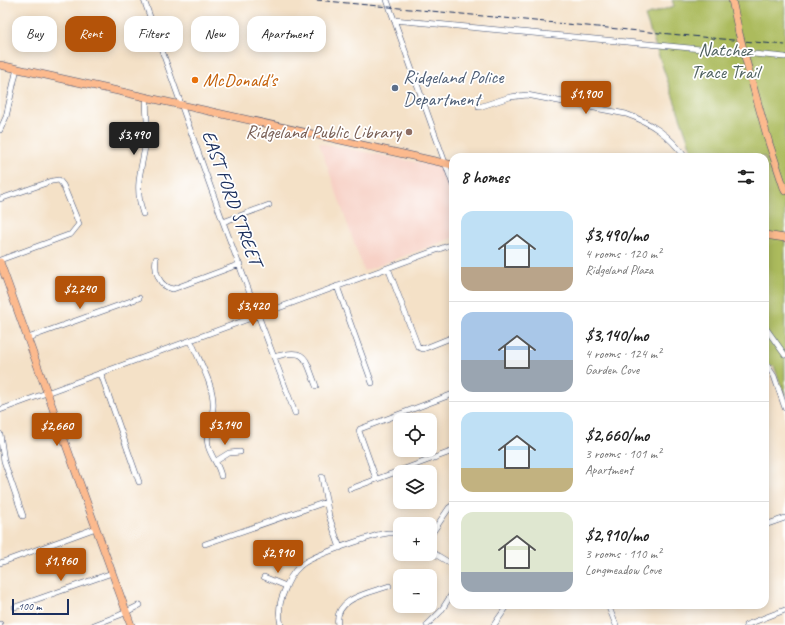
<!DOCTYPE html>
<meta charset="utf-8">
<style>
:root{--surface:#fff;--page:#f6f6f6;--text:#222;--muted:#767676;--line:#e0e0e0;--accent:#b45309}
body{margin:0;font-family:Caveat,sans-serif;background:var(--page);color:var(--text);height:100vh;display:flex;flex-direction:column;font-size:15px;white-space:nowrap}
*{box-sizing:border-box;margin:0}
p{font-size:13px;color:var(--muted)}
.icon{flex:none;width:22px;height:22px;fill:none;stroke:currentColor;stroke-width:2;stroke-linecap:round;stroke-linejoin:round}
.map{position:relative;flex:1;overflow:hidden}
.sheet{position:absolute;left:449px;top:153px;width:320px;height:456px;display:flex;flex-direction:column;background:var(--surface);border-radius:12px;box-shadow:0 2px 10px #0003}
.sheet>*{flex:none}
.guide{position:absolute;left:12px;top:16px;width:377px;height:36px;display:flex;gap:8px}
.buttons{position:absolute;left:393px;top:413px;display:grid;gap:8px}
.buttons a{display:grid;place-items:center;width:44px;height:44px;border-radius:8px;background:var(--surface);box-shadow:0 2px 10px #0003;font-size:20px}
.scale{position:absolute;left:12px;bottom:10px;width:57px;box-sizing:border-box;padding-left:4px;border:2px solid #1b2f5e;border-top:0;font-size:11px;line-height:14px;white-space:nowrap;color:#1b2f5e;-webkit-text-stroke:3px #fff;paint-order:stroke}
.price{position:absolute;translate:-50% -34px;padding:0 9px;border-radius:4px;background:var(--accent);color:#fff;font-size:13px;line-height:26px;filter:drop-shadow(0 1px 2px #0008)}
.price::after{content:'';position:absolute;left:50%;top:24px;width:12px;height:9px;margin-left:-6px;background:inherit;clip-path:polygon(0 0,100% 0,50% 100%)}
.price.active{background:#222;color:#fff}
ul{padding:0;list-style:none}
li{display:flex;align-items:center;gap:12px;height:100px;padding:0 12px}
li+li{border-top:1px solid var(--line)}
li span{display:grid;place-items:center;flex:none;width:112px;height:80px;border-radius:12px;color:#555}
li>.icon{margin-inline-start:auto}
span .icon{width:48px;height:48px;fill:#fffc;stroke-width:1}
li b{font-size:17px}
h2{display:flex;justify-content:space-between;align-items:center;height:48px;padding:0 12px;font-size:17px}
.chip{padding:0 14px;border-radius:12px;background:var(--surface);box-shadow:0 2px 10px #0003;font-size:14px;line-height:36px}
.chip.active{background:var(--accent);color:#fff}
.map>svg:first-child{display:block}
.built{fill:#f7d1c6}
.green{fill:#acbb5d;stroke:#64755e}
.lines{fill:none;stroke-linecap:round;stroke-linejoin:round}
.minor-casing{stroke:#3c4a6e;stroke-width:6}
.major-casing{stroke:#3c4a6e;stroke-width:8}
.minor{stroke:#fff;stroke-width:5}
.major{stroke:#fcba8e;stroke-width:7}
.rail{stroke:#1b2f5e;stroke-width:1;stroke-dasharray:6 3;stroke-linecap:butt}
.major-bridge-casing{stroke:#3c4a6e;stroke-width:8;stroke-linecap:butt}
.major-bridge{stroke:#fcba8e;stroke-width:7}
.food-dot{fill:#e8710a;stroke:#fff;stroke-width:1.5}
.service-dot{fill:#5c6f8a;stroke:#fff;stroke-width:1.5}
.education-dot{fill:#8d6e63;stroke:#fff;stroke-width:1.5}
.labels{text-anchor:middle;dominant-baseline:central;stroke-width:3.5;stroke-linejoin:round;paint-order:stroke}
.park-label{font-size:19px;fill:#4e605e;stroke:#fff}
.service-label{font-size:19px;fill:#4e5e75;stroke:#fff;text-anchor:start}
.food-label{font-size:19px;fill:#c56008;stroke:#fff;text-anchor:start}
.education-label{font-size:19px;fill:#785e54;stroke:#fff;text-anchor:end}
.street-label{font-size:19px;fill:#1b2f5e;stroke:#fff}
</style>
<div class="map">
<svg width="785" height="625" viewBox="0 0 785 625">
<rect width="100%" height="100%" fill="#fff"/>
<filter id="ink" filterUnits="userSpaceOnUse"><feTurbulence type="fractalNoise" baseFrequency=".025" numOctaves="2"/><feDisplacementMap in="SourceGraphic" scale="8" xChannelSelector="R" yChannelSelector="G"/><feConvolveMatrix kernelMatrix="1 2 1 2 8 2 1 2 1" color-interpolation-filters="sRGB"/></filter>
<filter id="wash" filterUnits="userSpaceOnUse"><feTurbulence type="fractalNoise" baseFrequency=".012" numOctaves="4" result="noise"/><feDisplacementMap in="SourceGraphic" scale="16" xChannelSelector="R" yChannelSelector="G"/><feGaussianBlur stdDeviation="0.9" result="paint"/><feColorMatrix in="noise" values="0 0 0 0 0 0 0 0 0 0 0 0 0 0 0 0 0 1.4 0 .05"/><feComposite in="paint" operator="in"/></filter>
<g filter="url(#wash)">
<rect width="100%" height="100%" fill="#f4e1c7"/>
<!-- built -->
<path class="built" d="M319 143 442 167 453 201V238L364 271Z"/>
<!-- green -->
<path class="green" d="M672 0H785V396L774 366 765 368V157H694L645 16 674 6Z"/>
</g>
<g filter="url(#ink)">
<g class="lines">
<defs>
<path id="minor" d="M144 0 223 222 295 413
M387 0 453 185
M394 20 785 57
M479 107 510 97 527 95 626 114C652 123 669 135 685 157
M0 130 6 117 17 68
M0 199 52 181 59 180 63 185 79 224 71 234 0 260
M143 214C132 181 145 163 147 131 148 120 145 109 147 97
M223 222 269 205
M156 259C154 271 159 287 173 289L240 264
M388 268 418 347 423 349 453 337
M337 286 372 383
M765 327 785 355
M28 338 139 298
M191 341C199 361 215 386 213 408 212 421 205 432 208 445 210 456 219 464 221 476
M274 357C307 347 305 358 316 386
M765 362 774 376 785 408
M101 374 139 482
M0 410 453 244
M0 434 4 461 23 516
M216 461 229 453 240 452
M322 477 329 516 340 548
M376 479 359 431 360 429 453 394
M350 489 453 451
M765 525 785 518
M430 536 449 508 453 505
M205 544 326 502
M430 551 453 565
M0 563 96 528
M264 577 286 586
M608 605 616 625
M15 607 112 573
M0 624V625
M94 625 120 615 140 605
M281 625C278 613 279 603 284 592 287 583 292 573 300 566 312 555 359 541 377 535L388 533H400
M338 625C333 598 370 593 389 586
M427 625 441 611 453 592
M494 625 508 605
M746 625 785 610"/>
<path id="major" d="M732 0 739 33
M0 65 453 165
M748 68 769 143 785 191
M765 235 785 238
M0 262 131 625"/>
</defs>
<!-- minor casing -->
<use href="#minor" class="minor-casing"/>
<!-- major casing -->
<use href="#major" class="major-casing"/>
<!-- minor -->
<use href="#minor" class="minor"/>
<!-- major -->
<use href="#major" class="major"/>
<!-- rail -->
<path class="rail" d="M316 0 785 45"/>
<defs>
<path id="major-bridge" d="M739 33 748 68"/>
</defs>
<!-- major-bridge casing -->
<use href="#major-bridge" class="major-bridge-casing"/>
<!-- major-bridge -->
<use href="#major-bridge" class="major-bridge"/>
</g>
</g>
<!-- markers -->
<circle class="food-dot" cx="195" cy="80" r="4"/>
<circle class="service-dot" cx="395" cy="88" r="4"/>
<circle class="education-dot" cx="409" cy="132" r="4"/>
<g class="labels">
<!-- park labels -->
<g class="park-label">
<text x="725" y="50">Natchez<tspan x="725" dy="22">Trace Trail</tspan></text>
</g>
<!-- service labels -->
<g class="service-label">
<text x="403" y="77">Ridgeland Police<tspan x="403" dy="22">Department</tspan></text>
</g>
<!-- food labels -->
<g class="food-label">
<text x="203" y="80">McDonald's</text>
</g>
<!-- education labels -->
<g class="education-label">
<text x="401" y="132">Ridgeland Public Library</text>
</g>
<!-- street labels -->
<g class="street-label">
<text transform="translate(232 198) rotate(70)">EAST FORD STREET</text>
</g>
</g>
</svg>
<div class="buttons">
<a><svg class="icon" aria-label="locate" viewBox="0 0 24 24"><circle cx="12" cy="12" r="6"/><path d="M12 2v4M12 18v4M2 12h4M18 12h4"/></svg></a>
<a><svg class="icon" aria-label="layers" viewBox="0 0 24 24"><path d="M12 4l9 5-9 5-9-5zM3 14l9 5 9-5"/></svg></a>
<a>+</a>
<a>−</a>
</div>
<div class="scale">100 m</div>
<b class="price" style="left:586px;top:115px">$1,900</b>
<b class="price active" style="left:134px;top:156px">$3,490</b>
<b class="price" style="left:80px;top:310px">$2,240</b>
<b class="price" style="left:253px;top:327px">$3,420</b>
<b class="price" style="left:225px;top:446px">$3,140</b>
<b class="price" style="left:57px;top:447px">$2,660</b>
<b class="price" style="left:278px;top:574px">$2,910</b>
<b class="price" style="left:61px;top:582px">$1,960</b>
<div class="guide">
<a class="chip">Buy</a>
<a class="chip active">Rent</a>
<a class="chip">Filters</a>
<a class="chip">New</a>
<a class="chip">Apartment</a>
</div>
<section class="sheet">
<h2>8 homes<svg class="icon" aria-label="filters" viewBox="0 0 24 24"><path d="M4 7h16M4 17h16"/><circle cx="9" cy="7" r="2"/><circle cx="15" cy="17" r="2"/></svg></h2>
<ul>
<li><span style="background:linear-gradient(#bfe0f5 70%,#b9a48a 0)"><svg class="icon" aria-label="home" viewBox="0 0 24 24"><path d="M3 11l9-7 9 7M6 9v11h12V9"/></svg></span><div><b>$3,490/mo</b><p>4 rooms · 120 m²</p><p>Ridgeland Plaza</p></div></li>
<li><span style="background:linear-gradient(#a9c7e8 60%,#9aa5b1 0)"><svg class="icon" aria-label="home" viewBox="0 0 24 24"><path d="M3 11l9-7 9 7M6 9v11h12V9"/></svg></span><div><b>$3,140/mo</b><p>4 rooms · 124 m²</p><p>Garden Cove</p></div></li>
<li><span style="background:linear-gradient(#bfe0f5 70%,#c2b280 0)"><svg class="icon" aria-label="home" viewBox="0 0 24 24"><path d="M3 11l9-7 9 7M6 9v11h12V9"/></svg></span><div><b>$2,660/mo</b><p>3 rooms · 101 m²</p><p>Apartment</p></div></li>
<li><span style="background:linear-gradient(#dfe7d0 75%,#9aa5b1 0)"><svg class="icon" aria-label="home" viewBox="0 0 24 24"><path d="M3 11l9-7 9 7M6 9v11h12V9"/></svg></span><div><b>$2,910/mo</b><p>3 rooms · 110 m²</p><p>Longmeadow Cove</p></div></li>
</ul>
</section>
</div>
